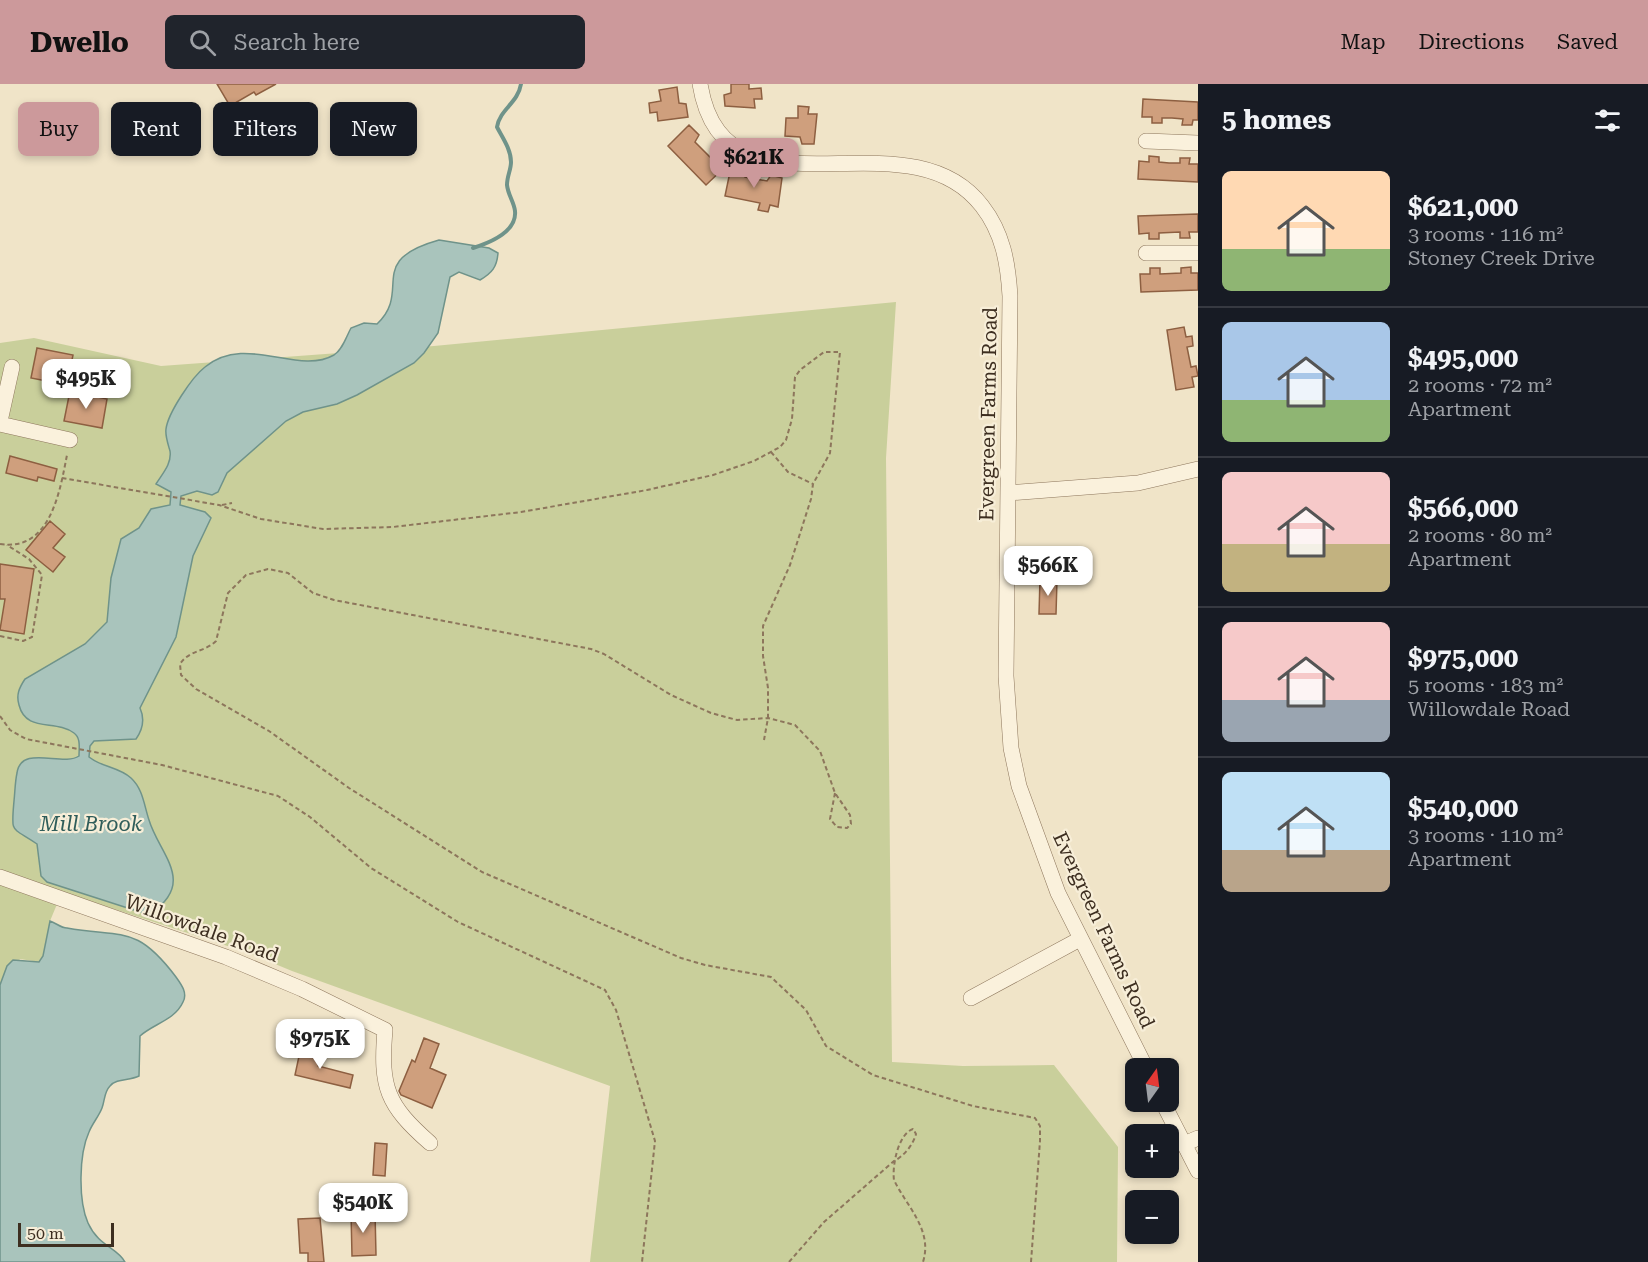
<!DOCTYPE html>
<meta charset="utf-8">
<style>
:root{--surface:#171b24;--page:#20242c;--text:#f1f3f6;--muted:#9ea1a6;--line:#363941;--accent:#cc999b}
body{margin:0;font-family:"Roboto Serif",serif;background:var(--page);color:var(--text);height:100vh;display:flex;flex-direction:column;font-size:22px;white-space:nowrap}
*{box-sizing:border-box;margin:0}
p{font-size:20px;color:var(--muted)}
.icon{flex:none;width:33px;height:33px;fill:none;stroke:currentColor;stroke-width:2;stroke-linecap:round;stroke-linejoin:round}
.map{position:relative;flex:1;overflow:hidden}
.details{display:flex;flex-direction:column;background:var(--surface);width:450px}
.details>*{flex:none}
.top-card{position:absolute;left:18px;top:18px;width:570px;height:54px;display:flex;gap:12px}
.needle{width:39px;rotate:14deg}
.fabs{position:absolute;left:1125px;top:974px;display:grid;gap:12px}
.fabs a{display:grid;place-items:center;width:54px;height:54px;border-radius:9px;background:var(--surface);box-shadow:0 3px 9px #0003;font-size:30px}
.scale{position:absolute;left:18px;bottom:15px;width:96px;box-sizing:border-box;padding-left:6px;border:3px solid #3d2e20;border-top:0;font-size:16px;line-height:21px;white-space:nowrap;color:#3d2e20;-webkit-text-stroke:4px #f7eed8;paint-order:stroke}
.price{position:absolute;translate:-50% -51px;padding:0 14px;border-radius:12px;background:#fff;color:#222;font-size:20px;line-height:39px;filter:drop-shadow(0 2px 3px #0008)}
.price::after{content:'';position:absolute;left:50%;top:36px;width:18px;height:14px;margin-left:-9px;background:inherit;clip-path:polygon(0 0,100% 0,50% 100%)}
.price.current{background:var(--accent);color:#111}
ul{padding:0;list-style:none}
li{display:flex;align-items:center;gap:18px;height:150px;padding:0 24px}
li+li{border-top:2px solid var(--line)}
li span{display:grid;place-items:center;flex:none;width:168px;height:120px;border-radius:9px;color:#555}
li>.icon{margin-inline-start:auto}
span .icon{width:72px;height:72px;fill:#fffc;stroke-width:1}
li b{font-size:26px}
h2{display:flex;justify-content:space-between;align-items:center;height:72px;padding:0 24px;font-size:26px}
.pill{padding:0 21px;border-radius:9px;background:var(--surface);box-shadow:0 3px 9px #0003;font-size:21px;line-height:54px}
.pill.current{background:var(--accent);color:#111}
header{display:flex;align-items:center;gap:36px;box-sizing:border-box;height:84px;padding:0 30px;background:var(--accent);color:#111}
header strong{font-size:28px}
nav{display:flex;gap:33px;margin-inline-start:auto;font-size:21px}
.search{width:420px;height:54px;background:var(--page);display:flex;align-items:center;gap:15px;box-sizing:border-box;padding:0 21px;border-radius:9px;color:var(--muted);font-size:22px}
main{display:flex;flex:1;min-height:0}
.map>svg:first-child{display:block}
.green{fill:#c9cf9b}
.water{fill:#a9c4bc;stroke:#6f938a;stroke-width:1.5}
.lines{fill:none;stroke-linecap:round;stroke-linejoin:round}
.stream{stroke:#6f938a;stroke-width:4}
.building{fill:#cf9f7d;stroke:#8d5f41;stroke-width:1.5}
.minor-casing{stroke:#8d765c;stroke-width:16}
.path{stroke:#8d765c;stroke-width:2;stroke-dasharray:4.5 3;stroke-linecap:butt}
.minor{stroke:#faf1dc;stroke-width:15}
.labels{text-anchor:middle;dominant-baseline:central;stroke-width:4.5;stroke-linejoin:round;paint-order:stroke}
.street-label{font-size:20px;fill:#3d2e20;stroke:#f7eed8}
.water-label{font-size:21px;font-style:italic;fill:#2f5d5a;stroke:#f7eed8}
</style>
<header>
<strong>Dwello</strong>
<div class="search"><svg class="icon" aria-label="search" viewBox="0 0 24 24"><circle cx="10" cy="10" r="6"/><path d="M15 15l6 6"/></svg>Search here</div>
<nav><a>Map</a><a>Directions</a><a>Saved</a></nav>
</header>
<main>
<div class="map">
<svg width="1198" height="1178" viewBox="0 0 1198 1178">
<rect width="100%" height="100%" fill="#f0e4c8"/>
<!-- green -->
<path class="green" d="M896 218 886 374 892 978 963 982 1054 981 1118 1063 1117 1178H590L610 1002 292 887 246 868 62 808 50 837 43 872 39 878 20 875 0 901V259L34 254 161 282 434 262Z"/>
<!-- water -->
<path class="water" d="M439 156 489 164 498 169C497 183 492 189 480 196L459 188 450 193 438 249 424 269 414 279 357 311 337 320 303 328 286 337 227 389 218 408 212 411 197 407 181 412 180 421 205 428 211 434 193 472 176 553 140 624C145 635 143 645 136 655L94 657 90 662 89 673C101 683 119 683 131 694 143 705 144 721 149 736 159 770 197 798 151 829L140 828 47 798 41 792 37 760C11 742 11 751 14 717 15 708 15 698 17 689 21 660 63 683 79 672 79 664 81 654 74 649 56 635 26 649 19 621 16 611 19 604 25 595L85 560 107 538 111 494 121 455 139 444 151 425 170 421 171 408 156 400C162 390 172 380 170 367 168 360 165 352 166 345 168 329 192 293 205 283 246 249 297 292 334 271 343 265 346 253 351 244L364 239 377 240C413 206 364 177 439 156Z
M50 837C56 839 61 844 67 844 123 854 136 840 176 893 181 900 188 909 183 918 175 936 153 940 140 952L139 992C129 997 117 994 110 1002 104 1008 105 1016 102 1024 99 1032 92 1040 89 1048 79 1070 78 1116 88 1139 99 1163 117 1163 125 1178H0V901L7 882 13 876 39 878 43 872Z"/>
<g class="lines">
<!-- stream -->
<path class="stream" d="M473 164C489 159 517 148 515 127 514 118 508 111 507 101 507 92 511 86 511 78 511 65 502 53 497 43 500 25 518 19 521 0"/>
</g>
<!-- building -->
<path class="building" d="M217 0H276L256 11 254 8 230 22Z
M731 0H749V5L761 4 762 15H754L755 24 725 22 724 11 731 9Z
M677 3 679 19 686 20 688 33 658 37 657 28 650 29 649 19 661 17 659 6Z
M1143 15 1198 18V36H1193L1192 41H1182L1183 35 1172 34H1162V39H1152V33H1142Z
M798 22 809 23 808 30H817L814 60H802L800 53 785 52 786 34H798Z
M689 41 699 51 695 58 711 74 718 71 727 81 706 101 668 62Z
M1149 72 1159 73V78L1169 79H1180V74H1190L1189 80H1198V98L1138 95 1139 77 1149 78Z
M731 83 745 86V93L767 97 771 91 782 94 778 123 770 121 768 128 758 126 760 119 725 112Z
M1198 130V148H1189L1190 154H1180V148L1159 149V155H1149V149L1139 150 1138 132Z
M1191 183V189H1198V206L1141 208 1140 190H1150V184H1160V190L1181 189V184Z
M1184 243 1186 253 1192 252 1193 262 1187 263 1191 283 1196 282 1198 292 1192 293 1194 303 1176 306 1167 246Z
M37 264 73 271 67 301 31 294Z
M70 307 107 315 102 344 64 337Z
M10 372 57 385 54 397 38 393 37 397 6 389Z
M50 437 65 450 53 464 65 473 53 488 26 466Z
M0 480 34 485 24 550 0 546 5 515H0Z
M1040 495 1057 496 1056 530H1039Z
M424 954 439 960 430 984 446 991 432 1024 401 1011 399 1007 412 976 415 978Z
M301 963 321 968 318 982 353 991 350 1004 295 991Z
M375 1059 387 1060 385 1092 373 1091Z
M351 1128H375L376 1171 352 1172Z
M320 1134 324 1178H308V1169H300L298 1135Z"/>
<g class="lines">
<defs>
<path id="minor" d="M700 0C724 149 906 23 982 122 1003 149 1008 179 1010 212L1006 592 1011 664 1019 702 1058 809 1146 984
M1146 57 1198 59
M1146 169H1198
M0 337 12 283
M0 340 70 356
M1008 409 1138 399 1198 385
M0 793 226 873 302 905 385 946C380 1004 387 1021 430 1059
M971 914 1080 855
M1162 1017 1198 1087
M1184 1060 1198 1054"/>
</defs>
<!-- minor casing -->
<use href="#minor" class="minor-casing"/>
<!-- path -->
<path class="path" d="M771 368 788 388 813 400
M62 394 219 421 261 435 323 445 393 443 521 428 647 406 713 391 754 377 780 363 786 356 792 335 795 293 800 286 824 268H840L830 369 813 400 811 415 790 481 763 542V572L768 604V634L764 656
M222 421 232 419
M0 460C51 468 60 406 67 371
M0 552 23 557 32 553 42 491 29 475 7 461
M0 632 10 646 26 655 162 681 278 712 310 733 371 784 458 838 605 906 616 926 655 1057 642 1178
M835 709 830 735 837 743 847 744 851 740 850 731 835 709 820 667 795 641 768 634 737 636 711 629 671 611 604 570 591 565 334 516 313 509 288 489 268 485 246 491 228 509 216 557C205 568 189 566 180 580L181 591 196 605 269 647 349 704 482 788 681 874 705 881 771 893 806 926 826 962 873 991 973 1022 1035 1034 1040 1042V1057L1031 1178
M789 1178 824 1138 894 1077C904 1072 913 1061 916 1050L913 1045C898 1050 892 1082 894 1096 907 1123 933 1146 923 1178"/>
<!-- minor -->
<use href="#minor" class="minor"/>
</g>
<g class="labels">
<!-- street labels -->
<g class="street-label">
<text transform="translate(988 330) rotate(-89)">Evergreen Farms Road</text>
<text transform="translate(202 844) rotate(20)">Willowdale Road</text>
<text transform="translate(1104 846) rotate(65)">Evergreen Farms Road</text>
</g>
<!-- water labels -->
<g class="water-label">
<text x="91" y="740">Mill Brook</text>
</g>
</g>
</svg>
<div class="fabs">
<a><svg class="needle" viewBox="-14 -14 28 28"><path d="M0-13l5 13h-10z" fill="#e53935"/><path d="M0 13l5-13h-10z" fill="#9ea1a6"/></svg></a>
<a>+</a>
<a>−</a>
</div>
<div class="scale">50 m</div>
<b class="price current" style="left:754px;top:105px">$621K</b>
<b class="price" style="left:86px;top:326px">$495K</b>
<b class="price" style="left:1048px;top:513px">$566K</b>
<b class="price" style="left:320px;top:986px">$975K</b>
<b class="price" style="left:363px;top:1150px">$540K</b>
<div class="top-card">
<a class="pill current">Buy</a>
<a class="pill">Rent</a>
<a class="pill">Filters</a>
<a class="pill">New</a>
</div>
</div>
<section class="details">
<h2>5 homes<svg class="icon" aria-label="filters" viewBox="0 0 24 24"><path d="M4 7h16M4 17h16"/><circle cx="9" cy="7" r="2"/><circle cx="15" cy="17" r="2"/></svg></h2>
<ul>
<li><span style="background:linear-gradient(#ffd9b3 65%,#8fb573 0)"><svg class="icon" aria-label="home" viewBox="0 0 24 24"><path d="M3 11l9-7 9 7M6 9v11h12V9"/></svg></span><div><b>$621,000</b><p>3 rooms · 116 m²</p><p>Stoney Creek Drive</p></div></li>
<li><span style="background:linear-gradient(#a9c7e8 65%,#8fb573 0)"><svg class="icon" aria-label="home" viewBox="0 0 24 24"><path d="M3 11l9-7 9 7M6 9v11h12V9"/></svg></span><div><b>$495,000</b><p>2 rooms · 72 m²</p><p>Apartment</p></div></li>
<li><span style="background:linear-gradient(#f6c9c9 60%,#c2b280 0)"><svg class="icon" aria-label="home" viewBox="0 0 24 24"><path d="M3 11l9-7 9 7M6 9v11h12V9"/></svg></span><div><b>$566,000</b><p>2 rooms · 80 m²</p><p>Apartment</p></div></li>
<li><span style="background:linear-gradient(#f6c9c9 65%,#9aa5b1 0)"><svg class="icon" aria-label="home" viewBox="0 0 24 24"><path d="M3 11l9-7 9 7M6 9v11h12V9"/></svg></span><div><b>$975,000</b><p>5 rooms · 183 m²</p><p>Willowdale Road</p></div></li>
<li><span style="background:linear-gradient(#bfe0f5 65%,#b9a48a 0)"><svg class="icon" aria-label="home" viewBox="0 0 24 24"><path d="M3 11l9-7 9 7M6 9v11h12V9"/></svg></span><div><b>$540,000</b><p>3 rooms · 110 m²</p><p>Apartment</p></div></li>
</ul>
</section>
</main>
